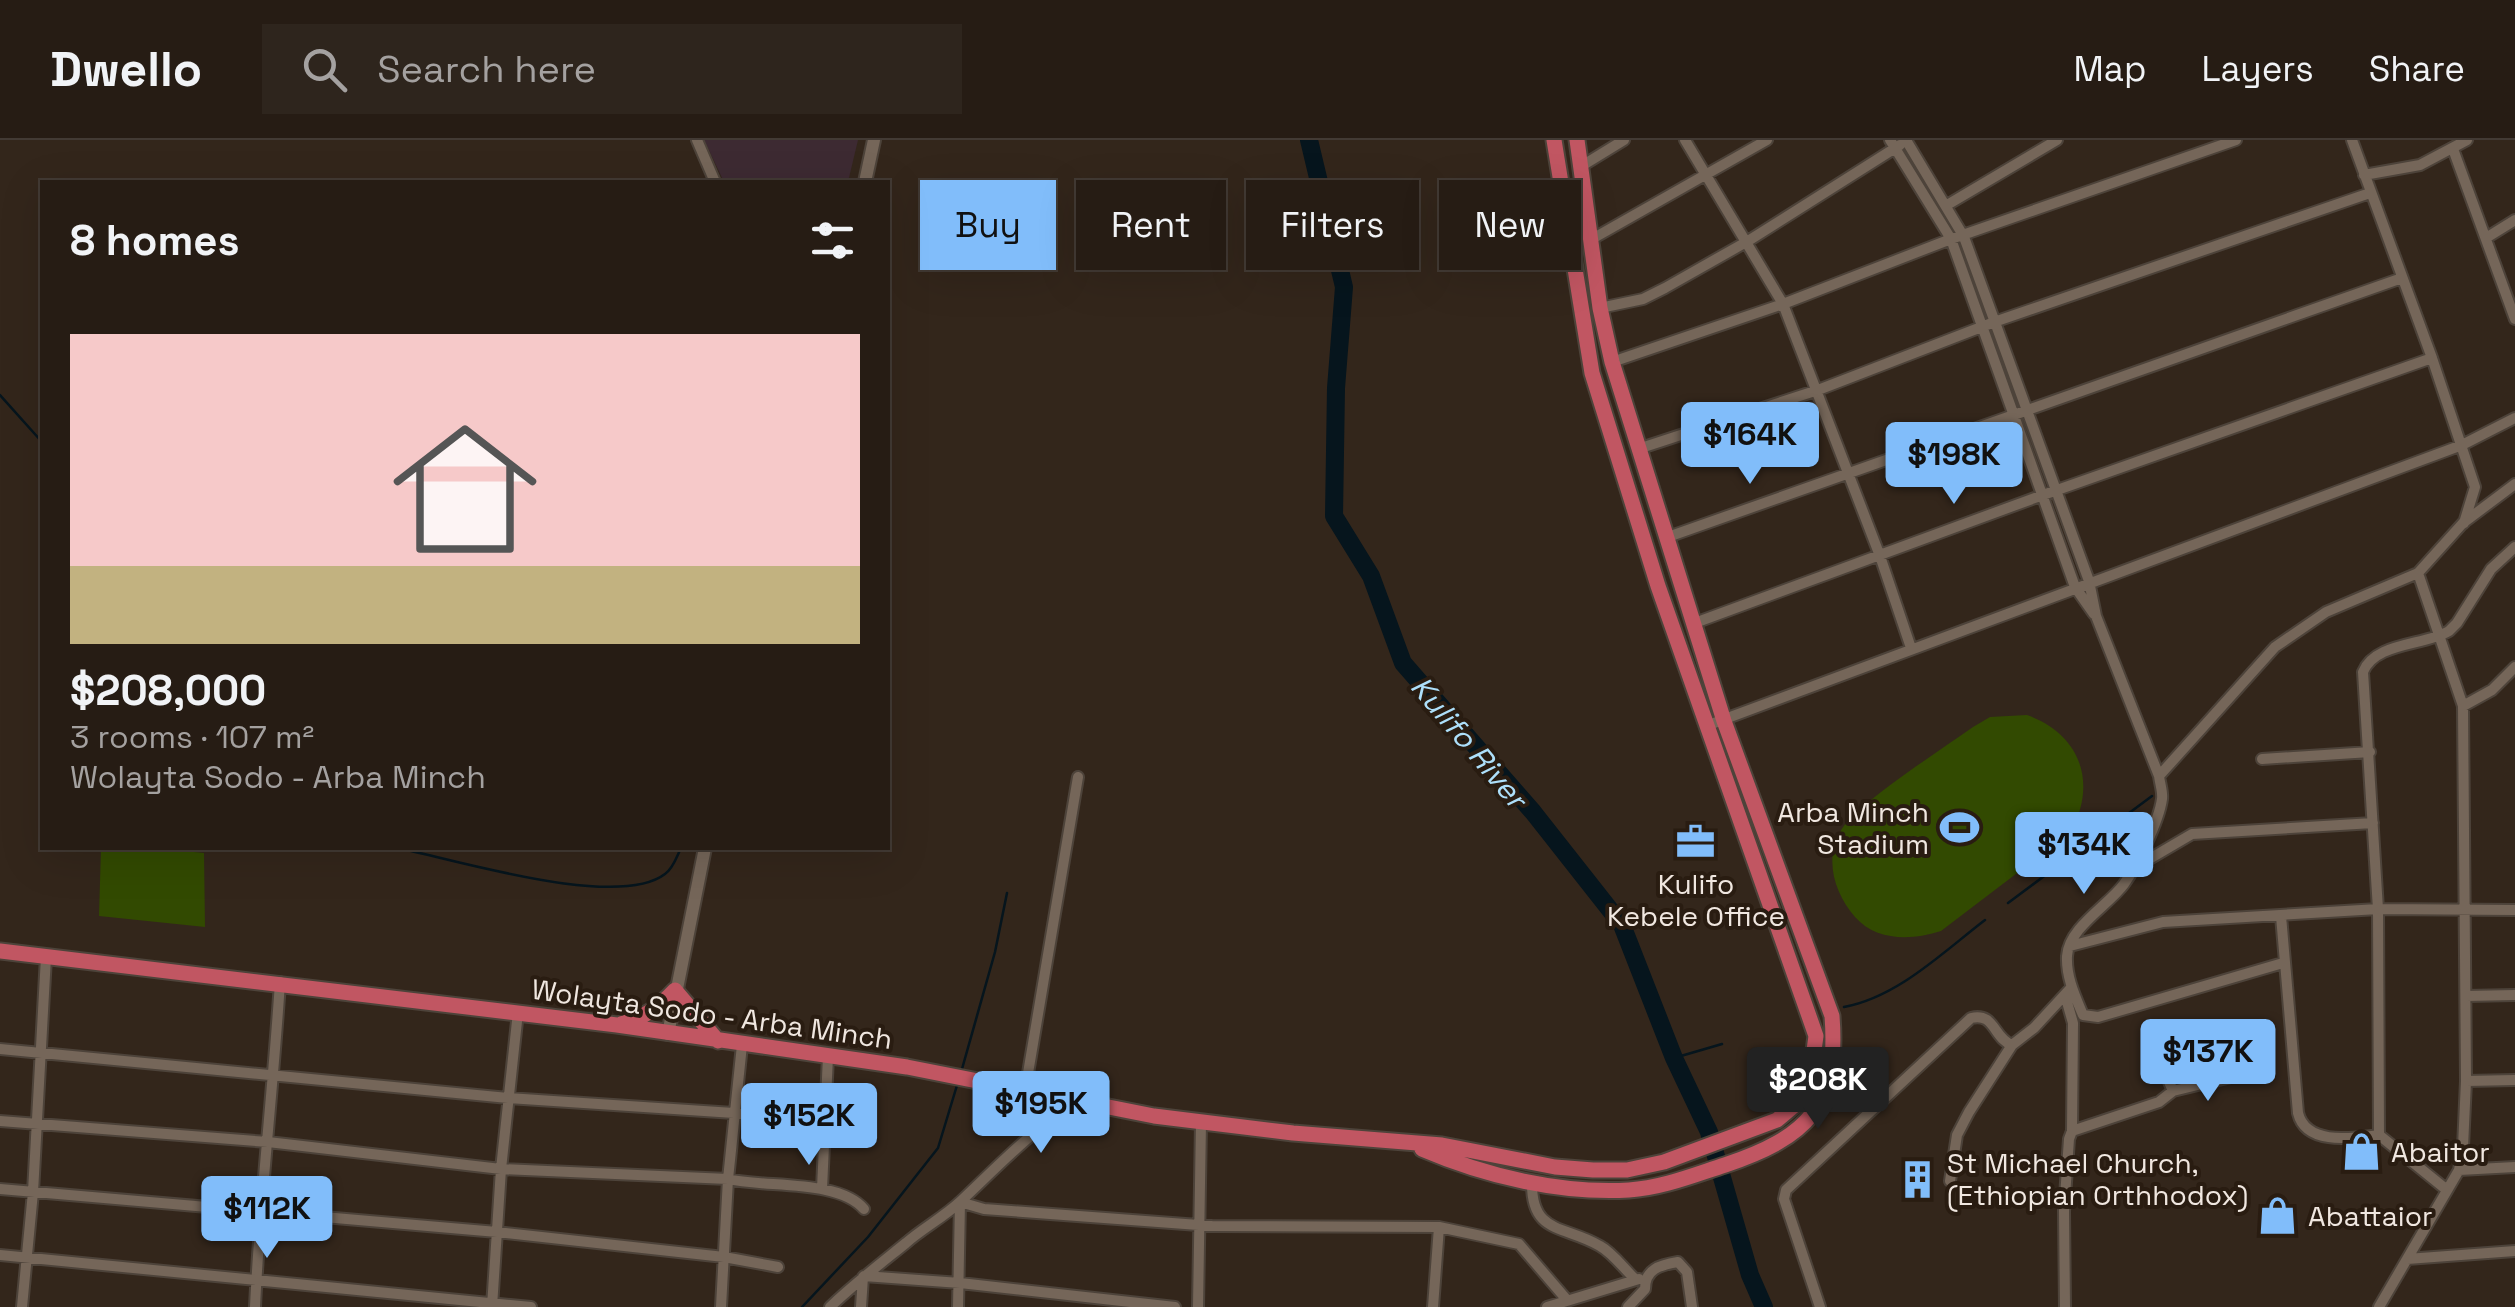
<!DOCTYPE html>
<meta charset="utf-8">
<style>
:root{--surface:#261c14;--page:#2e251d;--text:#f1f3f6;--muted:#a4a1a0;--line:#423a34;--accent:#81bdfa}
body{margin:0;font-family:"Space Grotesk",sans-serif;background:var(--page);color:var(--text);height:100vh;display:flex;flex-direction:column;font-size:38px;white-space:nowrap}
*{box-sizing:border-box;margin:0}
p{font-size:32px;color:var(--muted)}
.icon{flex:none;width:55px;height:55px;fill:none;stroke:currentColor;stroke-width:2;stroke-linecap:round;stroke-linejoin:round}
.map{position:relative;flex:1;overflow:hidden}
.panel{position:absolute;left:40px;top:40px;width:850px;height:670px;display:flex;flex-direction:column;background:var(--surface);border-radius:0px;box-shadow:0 10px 40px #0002,0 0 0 2px var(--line)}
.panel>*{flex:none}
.banner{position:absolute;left:920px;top:40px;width:950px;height:90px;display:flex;gap:20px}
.price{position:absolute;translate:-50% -85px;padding:0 22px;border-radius:10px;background:var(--accent);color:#111;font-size:32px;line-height:65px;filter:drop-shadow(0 2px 5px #0008)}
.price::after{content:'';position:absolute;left:50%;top:60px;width:30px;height:22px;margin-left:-15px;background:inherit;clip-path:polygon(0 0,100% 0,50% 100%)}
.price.active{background:#222;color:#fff}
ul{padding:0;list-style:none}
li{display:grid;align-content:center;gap:20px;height:530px;padding:0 30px}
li+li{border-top:2px solid var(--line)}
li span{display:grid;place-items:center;height:310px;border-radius:0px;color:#555}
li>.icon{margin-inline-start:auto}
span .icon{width:180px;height:180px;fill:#fffc;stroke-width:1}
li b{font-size:42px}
h2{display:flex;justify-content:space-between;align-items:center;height:120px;padding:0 30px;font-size:42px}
.chip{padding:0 35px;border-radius:0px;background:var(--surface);box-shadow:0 10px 40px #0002,0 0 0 2px var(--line);font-size:35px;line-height:90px}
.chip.active{background:var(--accent);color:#111}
header{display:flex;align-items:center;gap:60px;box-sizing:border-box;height:140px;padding:0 50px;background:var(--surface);border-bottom:2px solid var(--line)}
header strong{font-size:48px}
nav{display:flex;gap:55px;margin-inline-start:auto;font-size:35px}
.search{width:700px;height:90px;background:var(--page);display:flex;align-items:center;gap:25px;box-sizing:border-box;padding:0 35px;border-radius:0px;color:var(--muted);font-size:38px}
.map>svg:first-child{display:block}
.industrial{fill:#3d2a32}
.green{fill:#324a01}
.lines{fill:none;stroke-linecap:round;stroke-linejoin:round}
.stream{stroke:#06151d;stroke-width:2.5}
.river{stroke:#06151d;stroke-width:18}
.minor-casing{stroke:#4d433a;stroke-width:14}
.tertiary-casing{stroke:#4d433a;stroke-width:16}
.trunk-casing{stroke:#4d433a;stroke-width:19}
.minor{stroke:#756659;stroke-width:10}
.tertiary{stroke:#756659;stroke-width:12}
.trunk{stroke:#c15662;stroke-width:15}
.labels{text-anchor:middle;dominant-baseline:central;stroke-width:8;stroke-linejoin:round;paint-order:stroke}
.poi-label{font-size:28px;fill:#f0e7e0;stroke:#291c11;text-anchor:start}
.street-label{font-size:28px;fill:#f0e7e0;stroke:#291c11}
.water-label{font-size:30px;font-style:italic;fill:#addffa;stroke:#291c11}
</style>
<header>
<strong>Dwello</strong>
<div class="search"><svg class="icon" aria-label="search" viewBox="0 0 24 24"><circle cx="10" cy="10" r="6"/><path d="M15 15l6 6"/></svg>Search here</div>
<nav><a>Map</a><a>Layers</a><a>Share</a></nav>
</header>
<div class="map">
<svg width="2515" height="1167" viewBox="0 0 2515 1167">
<rect width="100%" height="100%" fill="#33261b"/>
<!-- industrial -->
<path class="industrial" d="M704 0H858L848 42H724Z"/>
<!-- green -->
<path class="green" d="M2027 575C2081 594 2098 644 2070 693L1941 791C1913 800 1877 802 1855 777 1835 754 1824 721 1840 692 1854 665 1944 608 1973 587L1990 577Z
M101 708H153L204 713 205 787 99 776Z"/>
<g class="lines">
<!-- stream -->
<path class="stream" d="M0 255 42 302
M398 708C456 720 618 770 665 734 673 729 677 716 681 708
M2008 763 2152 656
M1844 867C1898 857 1943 812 1985 780
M1674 918 1722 904
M962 929 995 812 1007 753
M802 1167 868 1097 938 1008 958 942"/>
<!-- river -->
<path class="river" d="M1309 0 1344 147 1336 248 1334 376 1371 436 1403 523 1533 672 1622 785 1674 918 1709 992 1750 1135 1764 1167"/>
<defs>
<path id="minor" d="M697 0 715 42
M1685 0 1783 164 1880 416 1911 508
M1890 0 1951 99 2075 447 2094 474
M1906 0 1964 97 2089 441 2096 476 2159 636C2160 644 2163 652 2162 659 2159 681 2137 726 2124 744 2109 765 2069 787 2067 816 2066 837 2075 856 2083 875L2098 877 2283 823
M2352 0 2432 218 2475 347 2464 383
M2453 9 2515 179
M1580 27 1624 0
M2364 35 2420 25 2467 0
M1947 65 2057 0
M2486 98 2515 80
M1592 99 1767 0
M1600 168 1643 159 1665 148 1748 101 1900 5
M1612 222 1783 164 1951 99 2236 0
M1638 309 1818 250 1997 181 2370 53
M1665 398 2402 138
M1692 484 2043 355 2432 218
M2463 566 2492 550 2515 527
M1706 586 2462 305 2515 278
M2262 619 2370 612
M2159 636 2275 507 2326 472 2418 433 2463 383 2515 344
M2134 728 2192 694 2373 683
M2281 776 2298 973C2306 1006 2353 998 2379 995L2447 1050
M2070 806 2163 782 2378 769 2515 770
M2065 855 2073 883 2072 991
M2466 856 2515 855
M0 909 508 958 825 979
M2466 941 2515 940
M1025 951 1078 637
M2173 951 2167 937V921L2189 906V896
M0 981 268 1002 501 1029 728 1039C766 1048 838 1039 864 1069
M2379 995 2378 769 2363 532C2375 502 2424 506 2449 491L2457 483 2491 429 2515 407
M2459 1030 2515 1027
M1950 1041 1957 995 1969 972 2012 905 2034 888 2071 848
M1532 1042C1531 1095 1565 1085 1600 1106 1613 1113 1624 1129 1635 1139
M0 1049 497 1092 724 1117 778 1127
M822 1049 828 916
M960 1062 984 1069 1212 1086 1439 1087 1519 1104 1567 1160
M0 1115 531 1167
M2407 1119 2515 1111
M864 1136 960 1143 1175 1167
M22 1167 33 1052 46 817
M255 1167C260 1058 273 951 280 842
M492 1167 501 1029 518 872
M721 1167 728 1039 742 905
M830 1167C854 1144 880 1124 906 1103 923 1088 944 1077 961 1061 997 1027 1035 987 1077 962
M861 1167 863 1137
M958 1167 960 1062
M1198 1167 1201 982
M1433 1167 1439 1087
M1547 1167 1639 1139
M1628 1167 1645 1149C1645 1129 1660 1125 1678 1122L1687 1132 1692 1167
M1820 1167 1784 1059 1786 1050 1971 878C1995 872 1993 898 2012 905
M2065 1167 2064 1071 2069 999 2072 991 2159 962 2173 951 2235 936
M2379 1167 2459 1030 2463 1007 2466 941 2463 566 2418 433"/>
<path id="tertiary" d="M865 42 874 0
M668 894 705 708"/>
<path id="trunk" d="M0 811 617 885 907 927 1154 976 1293 993 1442 1005 1555 1027 1593 1030H1627L1664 1022 1777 980 1796 964 1811 932 1816 896 1658 446 1592 233 1554 0
M621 884C645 877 658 868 675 850L718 901
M1422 1009C1485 1036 1560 1054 1629 1050 1662 1048 1694 1035 1725 1025 1808 997 1839 966 1832 876L1724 581 1612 222 1600 168 1577 0"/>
</defs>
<!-- minor casing -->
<use href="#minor" class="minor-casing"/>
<!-- tertiary casing -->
<use href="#tertiary" class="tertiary-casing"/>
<!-- trunk casing -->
<use href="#trunk" class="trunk-casing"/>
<!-- minor -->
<use href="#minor" class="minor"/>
<!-- tertiary -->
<use href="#tertiary" class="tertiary"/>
<!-- trunk -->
<use href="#trunk" class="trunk"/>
</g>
<!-- icons -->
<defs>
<symbol id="stadium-bare" viewBox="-9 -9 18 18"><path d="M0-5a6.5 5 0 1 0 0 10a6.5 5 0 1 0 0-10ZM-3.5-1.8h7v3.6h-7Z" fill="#81bdfa" stroke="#291c11" stroke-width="2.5" paint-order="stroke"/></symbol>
<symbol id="office-bare" viewBox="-9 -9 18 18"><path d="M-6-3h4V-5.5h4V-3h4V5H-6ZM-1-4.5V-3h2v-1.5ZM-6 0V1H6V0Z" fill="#81bdfa" stroke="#291c11" stroke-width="2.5" paint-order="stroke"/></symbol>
<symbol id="shop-bare" viewBox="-9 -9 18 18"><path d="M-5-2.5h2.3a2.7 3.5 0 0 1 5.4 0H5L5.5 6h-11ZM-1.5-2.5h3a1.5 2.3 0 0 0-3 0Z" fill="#81bdfa" stroke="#291c11" stroke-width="2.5" paint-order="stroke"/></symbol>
<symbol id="building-bare" viewBox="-9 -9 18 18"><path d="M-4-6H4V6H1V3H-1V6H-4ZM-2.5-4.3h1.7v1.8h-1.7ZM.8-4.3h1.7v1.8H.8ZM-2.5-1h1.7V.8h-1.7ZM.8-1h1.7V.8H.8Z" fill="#81bdfa" stroke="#291c11" stroke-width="2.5" paint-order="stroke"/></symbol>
</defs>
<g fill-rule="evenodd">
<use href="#stadium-bare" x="1932" y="660" width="55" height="55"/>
<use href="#office-bare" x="1668" y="674" width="55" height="55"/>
<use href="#shop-bare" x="2334" y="984" width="55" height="55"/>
<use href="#building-bare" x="1890" y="1012" width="55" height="55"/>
<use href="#shop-bare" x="2250" y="1048" width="55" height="55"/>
</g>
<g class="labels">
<!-- poi labels -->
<g class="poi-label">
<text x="1929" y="672" text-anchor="end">Arba Minch<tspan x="1929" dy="32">Stadium</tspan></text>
<text x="1696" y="744" text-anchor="middle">Kulifo<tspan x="1696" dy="32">Kebele Office</tspan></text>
<text x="2391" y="1012">Abaitor</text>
<text x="1947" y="1023">St Michael Church,<tspan x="1947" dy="32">(Ethiopian Orthhodox)</tspan></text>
<text x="2308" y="1076">Abattaior</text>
</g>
<!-- street labels -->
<g class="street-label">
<text transform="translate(712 874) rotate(8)">Wolayta Sodo - Arba Minch</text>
</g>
<!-- water labels -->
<g class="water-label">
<text transform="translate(1469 602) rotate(50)">Kulifo River</text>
</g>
</g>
</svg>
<b class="price" style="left:1750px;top:347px">$164K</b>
<b class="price" style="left:1954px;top:367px">$198K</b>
<b class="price" style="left:2084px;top:757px">$134K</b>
<b class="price" style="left:2208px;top:964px">$137K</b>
<b class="price active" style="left:1818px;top:992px">$208K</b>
<b class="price" style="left:1041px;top:1016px">$195K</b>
<b class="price" style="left:809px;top:1028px">$152K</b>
<b class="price" style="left:267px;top:1121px">$112K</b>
<div class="banner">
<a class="chip active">Buy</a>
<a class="chip">Rent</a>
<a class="chip">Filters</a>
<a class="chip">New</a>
</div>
<section class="panel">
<h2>8 homes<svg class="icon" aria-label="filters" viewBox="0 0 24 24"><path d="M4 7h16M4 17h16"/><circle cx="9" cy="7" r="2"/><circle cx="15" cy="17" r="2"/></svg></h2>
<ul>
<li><span style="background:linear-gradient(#f6c9c9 75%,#c2b280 0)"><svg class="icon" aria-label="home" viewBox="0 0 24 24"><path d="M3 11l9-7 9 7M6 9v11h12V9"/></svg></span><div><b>$208,000</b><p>3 rooms · 107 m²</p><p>Wolayta Sodo - Arba Minch</p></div></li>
</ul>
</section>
</div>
